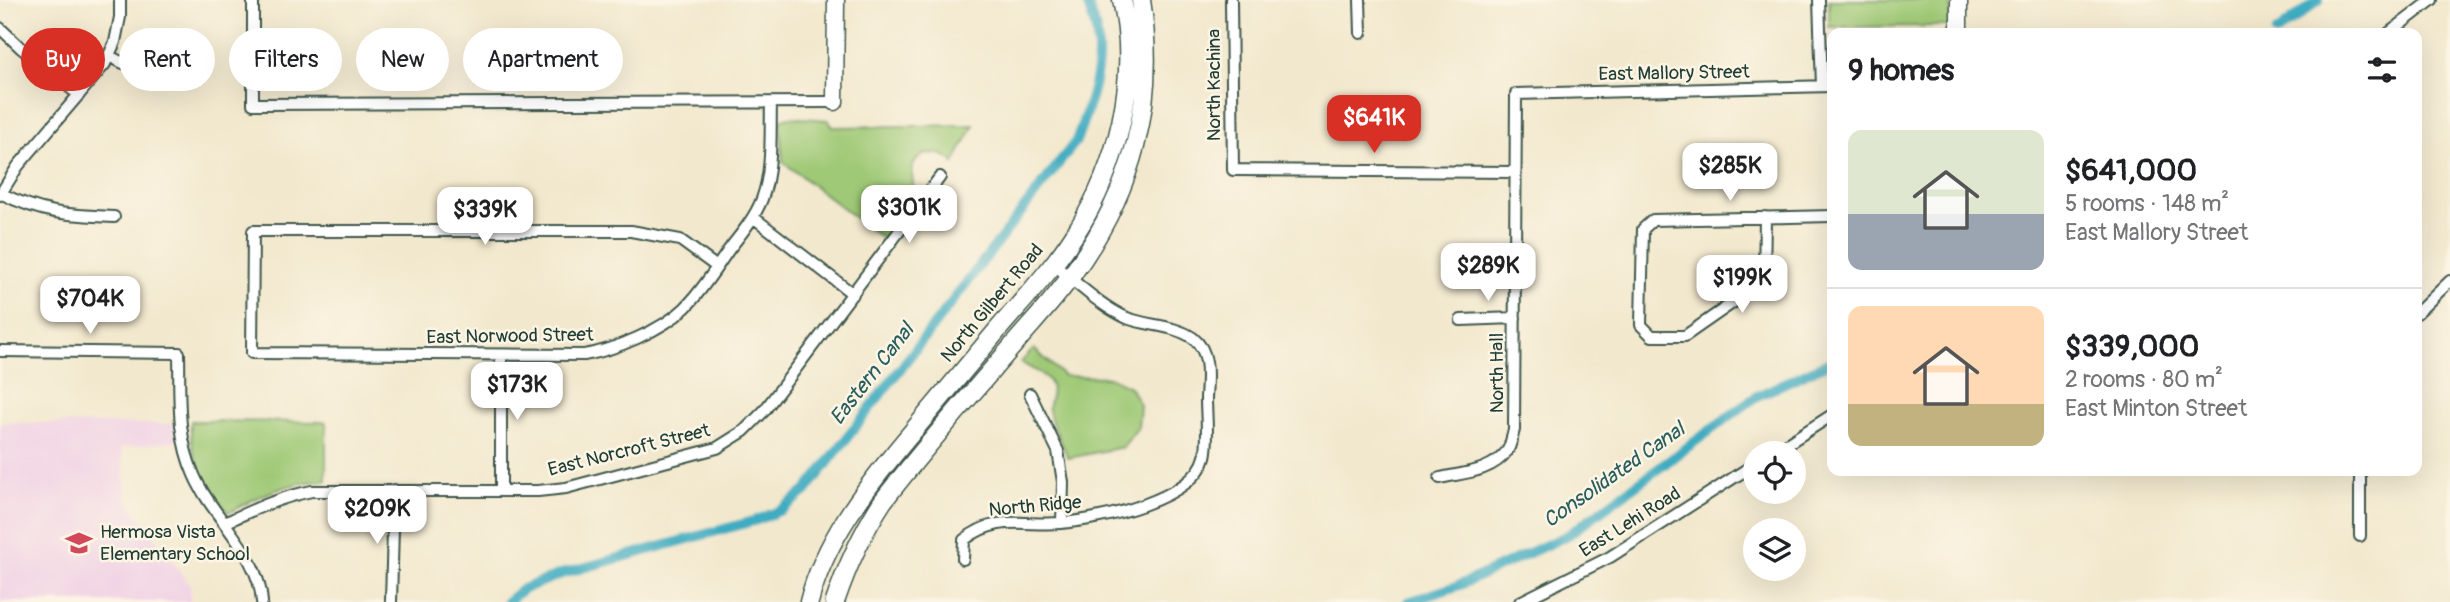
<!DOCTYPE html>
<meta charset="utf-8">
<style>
:root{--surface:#fff;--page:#f2f2f2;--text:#202124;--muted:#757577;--line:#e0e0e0;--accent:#d93025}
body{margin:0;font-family:Pangolin,sans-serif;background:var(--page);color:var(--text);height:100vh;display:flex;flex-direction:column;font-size:26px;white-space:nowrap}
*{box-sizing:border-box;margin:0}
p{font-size:23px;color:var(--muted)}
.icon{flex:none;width:38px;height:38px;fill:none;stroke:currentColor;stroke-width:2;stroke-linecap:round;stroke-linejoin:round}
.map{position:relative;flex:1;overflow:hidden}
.panel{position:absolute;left:1827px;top:28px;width:595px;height:448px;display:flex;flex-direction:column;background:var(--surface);border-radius:14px;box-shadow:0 7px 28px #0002}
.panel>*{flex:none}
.guide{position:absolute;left:21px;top:28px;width:665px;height:63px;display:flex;gap:14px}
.controls{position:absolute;left:1743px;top:441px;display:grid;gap:14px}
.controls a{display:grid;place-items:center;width:63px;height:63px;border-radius:50%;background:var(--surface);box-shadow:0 7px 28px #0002;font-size:35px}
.price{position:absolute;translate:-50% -60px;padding:0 16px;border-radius:14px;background:#fff;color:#222;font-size:23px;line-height:46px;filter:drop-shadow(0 2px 4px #0008)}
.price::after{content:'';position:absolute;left:50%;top:42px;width:21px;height:16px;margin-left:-10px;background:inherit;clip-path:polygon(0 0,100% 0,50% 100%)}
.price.active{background:var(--accent);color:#fff}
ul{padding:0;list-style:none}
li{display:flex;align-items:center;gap:21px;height:175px;padding:0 21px}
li+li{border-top:2px solid var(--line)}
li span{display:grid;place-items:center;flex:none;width:196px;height:140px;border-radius:14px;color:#555}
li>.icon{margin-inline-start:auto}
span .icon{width:84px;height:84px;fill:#fffc;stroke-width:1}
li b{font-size:30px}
h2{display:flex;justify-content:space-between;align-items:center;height:84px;padding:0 21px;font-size:30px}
.chip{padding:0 24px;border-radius:32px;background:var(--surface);box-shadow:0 7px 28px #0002;font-size:24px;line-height:63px}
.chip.active{background:var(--accent);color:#fff}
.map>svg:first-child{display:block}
.built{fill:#f0d0e5}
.green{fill:#9fc976;stroke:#5f8355;stroke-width:2}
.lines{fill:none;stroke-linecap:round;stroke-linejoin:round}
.canal{stroke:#41acc1;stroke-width:10}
.street-casing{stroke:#3f574b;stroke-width:14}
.secondary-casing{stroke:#3f574b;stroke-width:19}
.primary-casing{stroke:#3f574b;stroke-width:21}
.street{stroke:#fff;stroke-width:10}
.secondary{stroke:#fff;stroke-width:16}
.primary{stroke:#fff;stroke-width:18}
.labels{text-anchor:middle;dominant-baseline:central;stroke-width:5;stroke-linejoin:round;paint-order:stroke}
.street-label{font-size:19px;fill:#1f3d34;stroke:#fcf5e5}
.poi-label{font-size:19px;fill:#1f3d34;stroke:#fcf5e5;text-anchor:start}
.water-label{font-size:21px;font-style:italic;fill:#295e5e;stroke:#fcf5e5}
</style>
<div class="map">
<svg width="2450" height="602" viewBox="0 0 2450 602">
<rect width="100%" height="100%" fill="#fcf5e5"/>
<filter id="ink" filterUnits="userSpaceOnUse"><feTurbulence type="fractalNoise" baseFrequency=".0143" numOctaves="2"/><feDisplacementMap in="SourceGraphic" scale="14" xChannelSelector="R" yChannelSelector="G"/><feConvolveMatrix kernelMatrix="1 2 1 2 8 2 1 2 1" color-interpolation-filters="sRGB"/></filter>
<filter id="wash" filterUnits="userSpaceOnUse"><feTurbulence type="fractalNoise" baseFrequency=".00686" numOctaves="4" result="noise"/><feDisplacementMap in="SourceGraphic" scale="28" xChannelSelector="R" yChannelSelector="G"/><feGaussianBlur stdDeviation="1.57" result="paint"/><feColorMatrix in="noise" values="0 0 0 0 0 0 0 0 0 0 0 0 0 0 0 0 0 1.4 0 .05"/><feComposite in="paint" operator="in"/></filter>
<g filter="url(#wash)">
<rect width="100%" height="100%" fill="#f2e8cd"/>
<!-- built -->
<path class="built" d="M0 423 181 424 182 440 121 448 127 500 190 585V602H0Z"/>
<!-- green -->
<path class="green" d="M1829 0H1951L1950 26 1829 27Z
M789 117 828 120 833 127 974 125 954 163C944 150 919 149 913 166 909 177 917 187 912 199 904 213 893 226 884 240L783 162 780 124 782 119Z
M1034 349 1064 376 1109 377 1130 387 1140 405 1138 427 1123 447 1068 458C1063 444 1052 427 1049 412 1047 399 1057 392 1048 380 1041 371 1029 369 1021 362Z
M191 421 326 422V481C290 481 259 495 229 513 207 488 188 456 191 421Z"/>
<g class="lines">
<!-- canal -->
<path class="canal" d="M2276 33 2319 0
M507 602 523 589 561 574 757 520 781 510 806 491 1076 141C1089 106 1105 65 1095 27 1093 18 1089 9 1086 0
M1408 602 1460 585 1568 535 1757 396 1832 361"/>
</g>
</g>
<g filter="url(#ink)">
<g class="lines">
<defs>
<path id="street" d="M253 0V104L835 102
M1231 0 1233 170 1515 172
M1360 0 1361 33
M1819 0 1822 86
M0 28 20 47 79 95
M2389 33 2432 0
M109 56 123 63
M0 193C43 214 66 215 114 217
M0 195 18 166 105 64 115 42 120 17V0
M753 217 853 294
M1765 217 1764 281 1685 336H1652L1641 325 1643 229 1653 220 1832 216
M717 267 680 240 631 231H253L252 353 584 355C615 350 662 330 685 308 702 291 716 268 730 248 742 233 755 217 762 199 773 169 770 135 771 103
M2417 313 2450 281
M1461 320 1515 318
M0 351 179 353C180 395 176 435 194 475 213 519 259 552 262 602
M1030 394 1058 451 1063 482 1062 523
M1773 453 1832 415
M1440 478C1462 473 1492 472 1507 451 1511 446 1512 436 1514 430L1516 94 1832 86
M501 489V355
M225 523C254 509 281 497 312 491H538L566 488 717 448 744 431 764 411 940 177
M2360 536V471
M963 559 964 540C996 514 1024 526 1061 523 1099 520 1194 500 1205 457 1209 441 1206 415 1206 398 1207 378 1211 352 1193 338 1174 325 1148 326 1127 318 1100 306 1076 282 1053 264
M391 602 394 490
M1520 602 1610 557 1755 464"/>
<path id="secondary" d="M1959 0V33
M835 102 836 0"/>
<path id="primary" d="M809 602C824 542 864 490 903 443 933 407 964 370 995 333 1022 301 1052 270 1075 234 1118 167 1140 78 1122 0
M835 602C847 566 862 533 883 501 923 449 967 399 1010 349 1030 325 1053 302 1071 276 1133 191 1157 104 1141 0"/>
</defs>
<!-- street casing -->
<use href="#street" class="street-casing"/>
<!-- secondary casing -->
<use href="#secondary" class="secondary-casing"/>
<!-- primary casing -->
<use href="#primary" class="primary-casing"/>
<!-- street -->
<use href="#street" class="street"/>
<!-- secondary -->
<use href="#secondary" class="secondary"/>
<!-- primary -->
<use href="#primary" class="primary"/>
</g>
</g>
<!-- icons -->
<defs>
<symbol id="school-bare" viewBox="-9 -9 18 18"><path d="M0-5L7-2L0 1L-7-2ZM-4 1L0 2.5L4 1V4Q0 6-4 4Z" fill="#d1495b" stroke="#fcf5e5" stroke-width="2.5" paint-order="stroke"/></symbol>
</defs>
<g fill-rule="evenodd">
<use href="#school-bare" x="60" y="524" width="38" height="38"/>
</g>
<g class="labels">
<!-- street labels -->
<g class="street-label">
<text transform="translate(1674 73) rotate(-1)">East Mallory Street</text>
<text transform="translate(1214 85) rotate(-90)">North Kachina</text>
<text transform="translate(992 303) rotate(-50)">North Gilbert Road</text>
<text transform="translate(510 336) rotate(-1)">East Norwood Street</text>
<text transform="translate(1497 373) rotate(-90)">North Hall</text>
<text transform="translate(629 450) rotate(-14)">East Norcroft Street</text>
<text transform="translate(1035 506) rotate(-5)">North Ridge</text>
<text transform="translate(1630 522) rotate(-32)">East Lehi Road</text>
</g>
<!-- poi labels -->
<g class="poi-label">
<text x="100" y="532">Hermosa Vista<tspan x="100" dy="22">Elementary School</tspan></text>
</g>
<!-- water labels -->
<g class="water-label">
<text transform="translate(872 374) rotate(-52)">Eastern Canal</text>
<text transform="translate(1614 475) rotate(-35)">Consolidated Canal</text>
</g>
</g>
</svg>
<div class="controls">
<a><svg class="icon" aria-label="locate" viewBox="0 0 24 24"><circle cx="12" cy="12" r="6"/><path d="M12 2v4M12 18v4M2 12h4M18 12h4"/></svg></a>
<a><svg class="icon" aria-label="layers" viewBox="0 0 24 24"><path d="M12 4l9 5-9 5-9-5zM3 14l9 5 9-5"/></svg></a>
</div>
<b class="price active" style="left:1374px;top:155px">$641K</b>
<b class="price" style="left:1730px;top:203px">$285K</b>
<b class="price" style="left:909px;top:245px">$301K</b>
<b class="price" style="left:485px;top:247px">$339K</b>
<b class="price" style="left:1488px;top:303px">$289K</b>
<b class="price" style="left:1742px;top:315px">$199K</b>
<b class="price" style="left:90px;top:336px">$704K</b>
<b class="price" style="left:517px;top:422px">$173K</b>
<b class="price" style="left:377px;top:546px">$209K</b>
<div class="guide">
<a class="chip active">Buy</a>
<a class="chip">Rent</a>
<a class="chip">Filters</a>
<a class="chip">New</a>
<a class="chip">Apartment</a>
</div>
<section class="panel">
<h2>9 homes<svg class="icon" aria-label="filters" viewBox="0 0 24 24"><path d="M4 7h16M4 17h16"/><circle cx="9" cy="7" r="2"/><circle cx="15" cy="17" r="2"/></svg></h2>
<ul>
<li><span style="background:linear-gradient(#dfe7d0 60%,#9aa5b1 0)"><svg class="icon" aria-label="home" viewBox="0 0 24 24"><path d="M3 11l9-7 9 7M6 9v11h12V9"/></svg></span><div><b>$641,000</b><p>5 rooms · 148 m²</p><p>East Mallory Street</p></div></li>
<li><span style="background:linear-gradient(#ffd9b3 70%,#c2b280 0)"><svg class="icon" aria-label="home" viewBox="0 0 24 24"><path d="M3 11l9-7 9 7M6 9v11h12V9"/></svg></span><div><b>$339,000</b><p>2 rooms · 80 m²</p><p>East Minton Street</p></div></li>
</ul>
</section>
</div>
